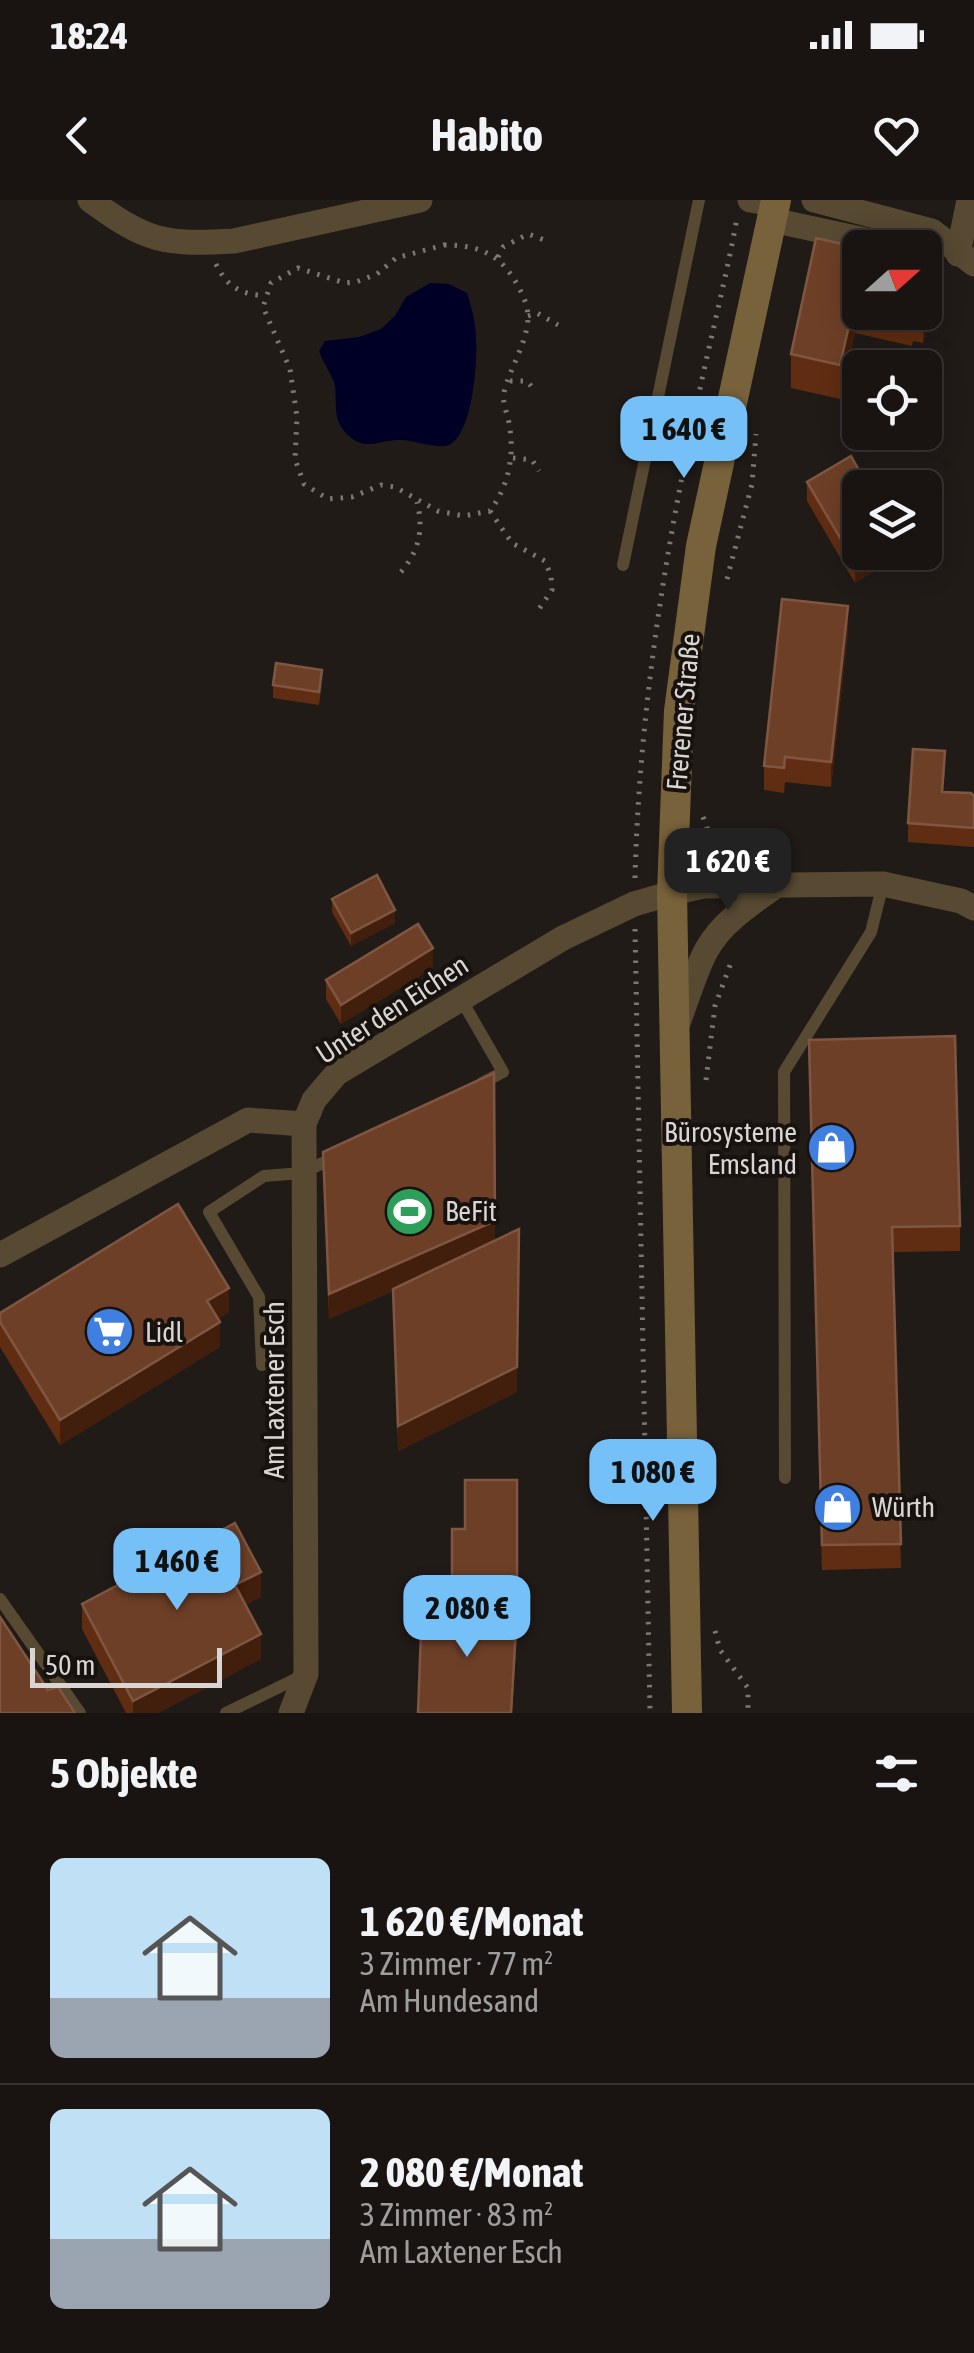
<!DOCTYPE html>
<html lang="de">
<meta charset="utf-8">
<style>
:root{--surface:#191412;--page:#221d1b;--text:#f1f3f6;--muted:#9f9e9f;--line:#373332;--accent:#75c0f6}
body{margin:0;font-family:"Asap Condensed",sans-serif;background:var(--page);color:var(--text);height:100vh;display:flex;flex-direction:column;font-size:38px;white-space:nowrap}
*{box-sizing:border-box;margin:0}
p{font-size:32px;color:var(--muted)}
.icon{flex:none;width:55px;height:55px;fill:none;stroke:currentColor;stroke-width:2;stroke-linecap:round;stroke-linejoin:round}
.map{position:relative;height:1513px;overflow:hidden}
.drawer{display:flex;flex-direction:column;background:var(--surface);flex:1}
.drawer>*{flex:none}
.needle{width:65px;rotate:69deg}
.buttons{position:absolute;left:842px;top:30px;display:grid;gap:20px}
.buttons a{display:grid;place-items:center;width:100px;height:100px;border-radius:15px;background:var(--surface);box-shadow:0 5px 25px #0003,0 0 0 2px var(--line);font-size:50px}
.scale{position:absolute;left:30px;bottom:25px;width:192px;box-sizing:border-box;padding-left:10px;border:5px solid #d9d5d3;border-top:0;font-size:28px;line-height:35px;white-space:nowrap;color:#d9d5d3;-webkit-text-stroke:8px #18120f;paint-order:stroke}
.price{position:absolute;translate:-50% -85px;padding:0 22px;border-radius:20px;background:var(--accent);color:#111;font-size:32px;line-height:65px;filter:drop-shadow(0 2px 5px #0008)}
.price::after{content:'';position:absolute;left:50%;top:60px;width:30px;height:22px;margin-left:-15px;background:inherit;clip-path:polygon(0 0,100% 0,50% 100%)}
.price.current{background:#222;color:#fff}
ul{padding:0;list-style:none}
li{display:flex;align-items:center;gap:30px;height:250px;padding:0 50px}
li+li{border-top:2px solid var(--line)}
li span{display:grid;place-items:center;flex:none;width:280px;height:200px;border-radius:15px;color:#555}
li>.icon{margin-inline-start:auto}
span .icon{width:120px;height:120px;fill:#fffc;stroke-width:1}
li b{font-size:42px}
h2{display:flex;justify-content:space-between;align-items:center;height:120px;padding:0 50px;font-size:42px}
.status{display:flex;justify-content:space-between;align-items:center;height:70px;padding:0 50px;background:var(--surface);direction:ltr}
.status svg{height:28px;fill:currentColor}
header{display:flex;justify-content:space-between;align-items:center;height:130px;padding:0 50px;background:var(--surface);font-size:45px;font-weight:700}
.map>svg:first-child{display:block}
.water{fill:#000026}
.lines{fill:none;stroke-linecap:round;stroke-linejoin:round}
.path{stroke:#7c7775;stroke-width:5;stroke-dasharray:2.5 8;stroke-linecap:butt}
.lane{stroke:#574932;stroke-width:12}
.street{stroke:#574932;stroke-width:25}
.secondary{stroke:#78623b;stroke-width:30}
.wall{fill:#612d12}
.shaded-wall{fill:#421e0c}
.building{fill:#6e3f27;stroke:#7f5642;stroke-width:2.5}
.labels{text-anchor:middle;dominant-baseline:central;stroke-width:8;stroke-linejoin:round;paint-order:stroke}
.street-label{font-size:28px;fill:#d9d5d3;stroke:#18120f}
.poi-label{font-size:28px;fill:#d9d5d3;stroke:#18120f;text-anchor:start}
</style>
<div class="status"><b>18:24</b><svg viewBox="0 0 49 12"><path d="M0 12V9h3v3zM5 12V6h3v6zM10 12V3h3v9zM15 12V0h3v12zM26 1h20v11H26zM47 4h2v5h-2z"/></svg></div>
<header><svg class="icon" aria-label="back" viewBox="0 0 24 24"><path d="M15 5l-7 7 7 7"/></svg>Habito<svg class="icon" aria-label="heart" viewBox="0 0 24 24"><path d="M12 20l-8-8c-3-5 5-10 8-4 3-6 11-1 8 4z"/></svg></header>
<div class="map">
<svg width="974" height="1513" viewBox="0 0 974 1513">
<rect width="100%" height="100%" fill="#211b18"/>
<!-- water -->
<path class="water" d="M430 83 449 84 467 93C472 109 476 123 476 139 478 161 472 241 446 246 432 248 414 240 400 240 381 239 366 252 349 236 332 221 337 206 335 186 333 176 323 163 319 151L325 141 359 137 381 129 395 116 406 97Z"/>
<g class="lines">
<!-- path -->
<path class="path" d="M444 45C481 45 502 55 519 88 524 97 528 107 528 118 527 143 510 168 504 192 502 203 507 212 509 223 515 255 509 285 490 311L464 316 438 311 395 287 381 285 352 297 328 299 304 284 295 259 297 217 290 169 263 107 271 83 298 68 345 83 356 82 377 74 396 58Z
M498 57 503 47 528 34 550 42
M216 64C225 83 237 93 258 95L262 101
M528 116 537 113 558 125
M510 181H527L536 192
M513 258 532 260 539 271
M490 311 512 343 545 361 551 376 552 390 539 409
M401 372C419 351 424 329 417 302
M727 379 752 284 756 234
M703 617 707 627 704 660
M635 678C639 523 662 369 694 218 707 151 725 85 737 18
M635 729 650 1513
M706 880 715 806 732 760
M715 1431 720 1450 748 1488V1513"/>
<!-- lane -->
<path class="lane" d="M623 365 699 0
M461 799 503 872 482 883
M262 1165 259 1097 209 1012 264 976 302 973 335 957
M785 1278 784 872 871 732 883 684
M0 1399 80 1513
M226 1513 304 1475"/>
<!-- street -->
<path class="street" d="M90 0C147 42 164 45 234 41L420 0
M750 0 775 4
M814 0 932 31 974 64
M772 20 902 48
M958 54 969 0
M678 823C687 799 695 771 707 749 723 721 752 703 777 685
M0 1055 248 920 304 924 314 900 337 873 563 738 634 704 672 693 703 686 883 684 961 701 974 708
M291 1513 306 1474 304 924"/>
<!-- secondary -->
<path class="secondary" d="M687 1513 672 693 679 511 701 346 776 0"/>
</g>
<!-- wall -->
<path class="wall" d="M860 48V112H925L933 98 923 143 913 141 912 146 855 133 840 199 791 188V154Z
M807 282 899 352V356L855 383 807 301Z
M848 431 831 587 785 582 784 593 764 590V566Z
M322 483 319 505 273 498V485Z
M945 570 943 592 974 596V647L908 642V623Z
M332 699 395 723 351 746 332 712Z
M433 768 341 824 326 799V780Z
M809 864 960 1026V1051L893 1052 901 1368 822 1370Z
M323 952 495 1040 517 1192 398 1251 393 1091 329 1119Z
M229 1112 218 1119 220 1147 60 1245 0 1147V1113Z
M517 1280V1435L512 1513H418L452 1407V1329H465Z
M261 1397 245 1405 261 1459 158 1513H126L82 1429V1404Z"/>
<!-- shaded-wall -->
<path class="shaded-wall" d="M933 64V98L923 143V112H925V99Z
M855 99V133L840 199V165Z
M873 352H899V356L855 383V363Z
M848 406V431L831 587V562Z
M395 710V723L351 746V733Z
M433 748V768L341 824V805Z
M495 1021V1046L329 1119V1094Z
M519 1029 517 1192 398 1251V1226Z
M229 1088V1112L207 1126V1101Z
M220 1122V1147L60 1245V1220Z
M261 1372V1397L235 1410V1385Z
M261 1434V1459L158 1513H133V1501Z"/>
<!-- building -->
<path class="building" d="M816 38 860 48V100L855 99 840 165 791 154Z
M925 62 933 64 925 99Z
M851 256 869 288H860V352H873L855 363 807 282Z
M782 399 848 406 831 562 785 557 784 568 764 566Z
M276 463 322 470 319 492 273 485Z
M913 549 945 551 942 592 971 593 974 596V628L908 623Z
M377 675 395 710 351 733 332 699Z
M418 724 433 748 341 805 326 780Z
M955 836 960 1026 892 1027 901 1344 822 1345 809 840Z
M494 873 495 1021 329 1094 323 952Z
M178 1004 229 1088 207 1101 220 1122 60 1220 0 1122V1113Z
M519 1029 517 1167 398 1226 393 1089Z
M465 1280H517V1398L452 1397V1329H465Z
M235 1323 261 1372 235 1385 261 1434 133 1501 82 1404Z
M422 1405 517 1410 511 1513H418Z
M0 1417 48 1490 58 1487 75 1513H0Z"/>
<!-- icons -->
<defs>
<symbol id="shop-disc" viewBox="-11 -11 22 22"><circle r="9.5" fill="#3f7fe0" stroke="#18120f"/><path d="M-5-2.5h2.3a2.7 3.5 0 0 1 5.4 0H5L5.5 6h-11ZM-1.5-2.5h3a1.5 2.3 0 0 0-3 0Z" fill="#fff"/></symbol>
<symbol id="stadium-disc" viewBox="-11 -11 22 22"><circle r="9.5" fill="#2e9e5b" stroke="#18120f"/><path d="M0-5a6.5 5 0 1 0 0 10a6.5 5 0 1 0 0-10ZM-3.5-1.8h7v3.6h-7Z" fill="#fff"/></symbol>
<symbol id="supermarket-disc" viewBox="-11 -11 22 22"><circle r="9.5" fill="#3f7fe0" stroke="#18120f"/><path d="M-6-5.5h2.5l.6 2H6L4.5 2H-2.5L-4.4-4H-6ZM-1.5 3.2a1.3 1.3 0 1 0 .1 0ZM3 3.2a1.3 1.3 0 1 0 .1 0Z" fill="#fff"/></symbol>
</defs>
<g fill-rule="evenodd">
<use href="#shop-disc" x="804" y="920" width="55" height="55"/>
<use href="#stadium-disc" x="382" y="984" width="55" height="55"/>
<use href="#supermarket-disc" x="82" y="1104" width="55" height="55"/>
<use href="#shop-disc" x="810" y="1280" width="55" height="55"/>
</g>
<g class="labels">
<!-- street labels -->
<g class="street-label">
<text transform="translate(683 512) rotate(-85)">Frerener Straße</text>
<text transform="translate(392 809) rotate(-33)">Unter den Eichen</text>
<text transform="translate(274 1190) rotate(-90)">Am Laxtener Esch</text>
</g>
<!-- poi labels -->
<g class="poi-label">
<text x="797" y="932" text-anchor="end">Bürosysteme<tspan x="797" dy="32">Emsland</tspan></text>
<text x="445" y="1011">BeFit</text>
<text x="145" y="1132">Lidl</text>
<text x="872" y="1307">Würth</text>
</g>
</g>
</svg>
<div class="buttons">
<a><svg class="needle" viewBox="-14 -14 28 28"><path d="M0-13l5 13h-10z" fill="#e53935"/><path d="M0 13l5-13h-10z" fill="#9f9e9f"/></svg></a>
<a><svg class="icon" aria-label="locate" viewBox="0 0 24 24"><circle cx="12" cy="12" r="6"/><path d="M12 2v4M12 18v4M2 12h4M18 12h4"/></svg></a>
<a><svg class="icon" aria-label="layers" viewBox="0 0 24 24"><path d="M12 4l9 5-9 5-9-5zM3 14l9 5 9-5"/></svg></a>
</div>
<div class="scale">50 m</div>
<b class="price" style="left:684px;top:281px">1 640 €</b>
<b class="price current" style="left:728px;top:713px">1 620 €</b>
<b class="price" style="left:653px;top:1324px">1 080 €</b>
<b class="price" style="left:177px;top:1413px">1 460 €</b>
<b class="price" style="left:467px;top:1460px">2 080 €</b>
</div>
<section class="drawer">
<h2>5 Objekte<svg class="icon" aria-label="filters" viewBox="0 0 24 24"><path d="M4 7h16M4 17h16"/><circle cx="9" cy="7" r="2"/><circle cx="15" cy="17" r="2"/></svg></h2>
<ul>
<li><span style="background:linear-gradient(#bfe0f5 70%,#9aa5b1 0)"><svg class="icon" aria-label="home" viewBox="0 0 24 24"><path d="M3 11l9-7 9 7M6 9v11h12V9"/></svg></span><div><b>1 620 €/Monat</b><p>3 Zimmer · 77 m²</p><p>Am Hundesand</p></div></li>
<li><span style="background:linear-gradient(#bfe0f5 65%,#9aa5b1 0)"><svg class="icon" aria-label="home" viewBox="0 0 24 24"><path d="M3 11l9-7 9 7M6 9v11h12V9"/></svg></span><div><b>2 080 €/Monat</b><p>3 Zimmer · 83 m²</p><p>Am Laxtener Esch</p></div></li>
</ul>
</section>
